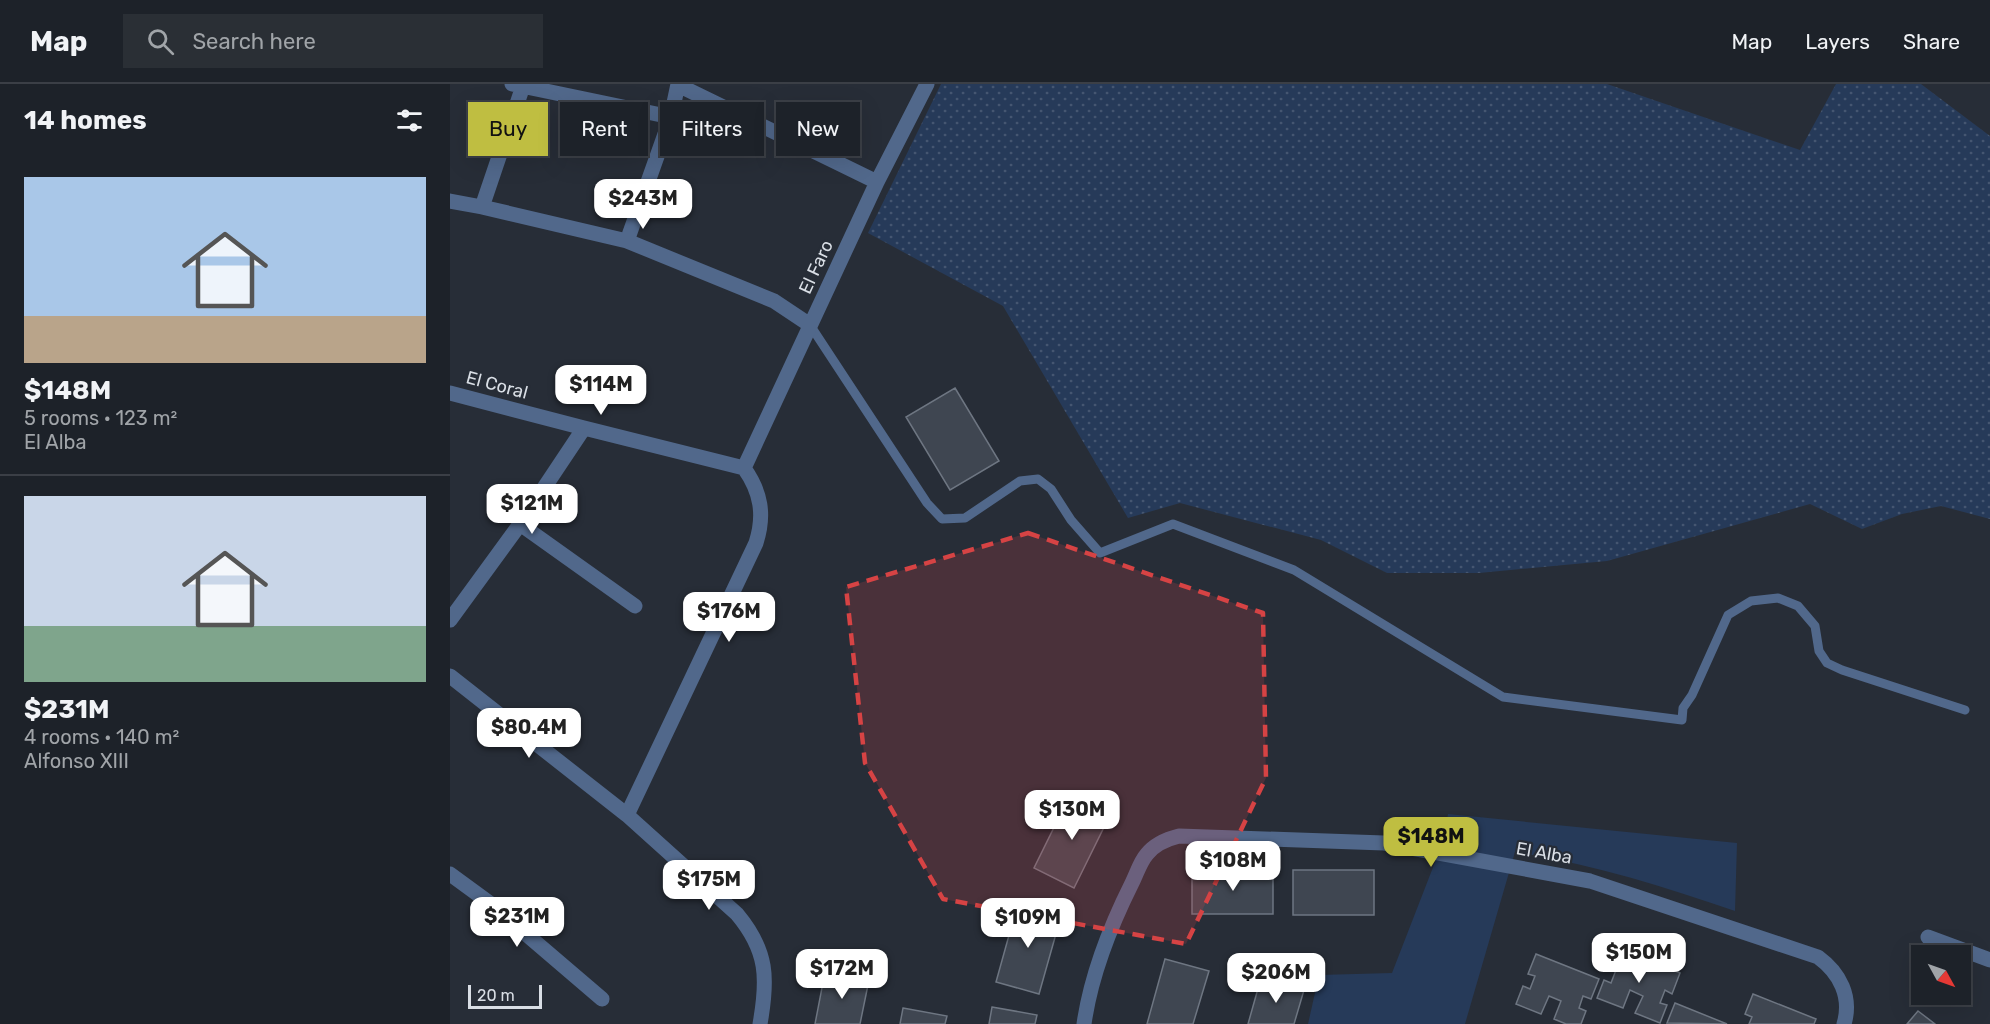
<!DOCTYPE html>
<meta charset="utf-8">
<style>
:root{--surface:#1d2229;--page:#2a2f35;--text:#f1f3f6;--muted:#a0a4a8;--line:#3b3f46;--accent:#bfbe41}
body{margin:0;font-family:Rubik,sans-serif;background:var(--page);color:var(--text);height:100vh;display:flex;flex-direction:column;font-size:22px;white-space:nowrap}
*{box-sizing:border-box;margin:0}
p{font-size:20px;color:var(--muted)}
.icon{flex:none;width:33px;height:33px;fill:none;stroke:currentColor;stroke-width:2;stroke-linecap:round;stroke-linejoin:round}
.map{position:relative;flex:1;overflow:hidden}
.panel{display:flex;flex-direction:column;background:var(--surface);width:450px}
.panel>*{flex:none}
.hud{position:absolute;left:18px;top:18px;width:570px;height:54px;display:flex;gap:12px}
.needle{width:39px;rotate:130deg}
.tools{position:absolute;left:1461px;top:861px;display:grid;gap:12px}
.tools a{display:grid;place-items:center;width:60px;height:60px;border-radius:0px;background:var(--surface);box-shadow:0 6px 24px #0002,0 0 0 2px var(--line);font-size:30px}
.scale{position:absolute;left:18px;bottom:15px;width:74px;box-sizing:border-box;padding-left:6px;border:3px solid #d9dee5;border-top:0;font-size:16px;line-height:21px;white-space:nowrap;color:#d9dee5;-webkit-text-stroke:4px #272d37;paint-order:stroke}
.price{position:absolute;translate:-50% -51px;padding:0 14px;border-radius:12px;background:#fff;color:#222;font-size:20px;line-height:39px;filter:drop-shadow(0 2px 3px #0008)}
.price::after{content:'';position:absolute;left:50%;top:36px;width:18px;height:14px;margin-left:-9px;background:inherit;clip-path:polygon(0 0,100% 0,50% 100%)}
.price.selected{background:var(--accent);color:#111}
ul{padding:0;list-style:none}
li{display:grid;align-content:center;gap:12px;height:318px;padding:0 24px}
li+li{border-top:2px solid var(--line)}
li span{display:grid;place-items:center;height:186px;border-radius:0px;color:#555}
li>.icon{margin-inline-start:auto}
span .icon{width:108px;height:108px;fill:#fffc;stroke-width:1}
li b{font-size:26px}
h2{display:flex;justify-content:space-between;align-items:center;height:72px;padding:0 24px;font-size:26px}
.tag{padding:0 21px;border-radius:0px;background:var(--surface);box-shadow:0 6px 24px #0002,0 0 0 2px var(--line);font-size:21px;line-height:54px}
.tag.selected{background:var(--accent);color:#111}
header{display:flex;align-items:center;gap:36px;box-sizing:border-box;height:84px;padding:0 30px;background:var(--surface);border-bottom:2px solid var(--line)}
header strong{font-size:28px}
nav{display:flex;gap:33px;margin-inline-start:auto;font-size:21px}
.search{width:420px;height:54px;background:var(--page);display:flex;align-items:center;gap:15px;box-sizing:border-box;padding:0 21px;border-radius:0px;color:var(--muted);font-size:22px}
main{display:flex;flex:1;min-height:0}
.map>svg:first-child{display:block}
.grass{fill:url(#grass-dots)}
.green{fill:#263a59}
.building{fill:#3f4651;stroke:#6e7682;stroke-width:1.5}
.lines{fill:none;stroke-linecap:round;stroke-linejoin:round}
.service{stroke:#51688b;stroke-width:9}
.minor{stroke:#51688b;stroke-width:15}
.marked{fill:#d64344;fill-opacity:0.2;stroke:#d64344;stroke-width:4.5;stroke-dasharray:12 8;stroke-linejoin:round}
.labels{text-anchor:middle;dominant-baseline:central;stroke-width:4.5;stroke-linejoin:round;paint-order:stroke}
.street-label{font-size:18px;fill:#d9dee5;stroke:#272d37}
</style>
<header>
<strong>Map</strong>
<div class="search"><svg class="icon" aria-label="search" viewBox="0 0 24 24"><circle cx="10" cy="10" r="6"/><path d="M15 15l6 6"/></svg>Search here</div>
<nav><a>Map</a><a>Layers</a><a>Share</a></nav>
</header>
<main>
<section class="panel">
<h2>14 homes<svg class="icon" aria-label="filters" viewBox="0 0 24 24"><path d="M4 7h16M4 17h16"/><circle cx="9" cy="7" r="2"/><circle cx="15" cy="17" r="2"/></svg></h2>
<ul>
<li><span style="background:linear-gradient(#a9c7e8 75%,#b9a48a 0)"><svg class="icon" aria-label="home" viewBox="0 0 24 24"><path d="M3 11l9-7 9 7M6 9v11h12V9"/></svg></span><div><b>$148M</b><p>5 rooms · 123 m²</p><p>El Alba</p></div></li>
<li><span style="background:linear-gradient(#c9d6e8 70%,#7fa58c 0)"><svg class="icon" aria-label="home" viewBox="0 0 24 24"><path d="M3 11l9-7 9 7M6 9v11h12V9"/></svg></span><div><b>$231M</b><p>4 rooms · 140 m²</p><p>Alfonso XIII</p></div></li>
</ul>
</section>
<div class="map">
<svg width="1540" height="940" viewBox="0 0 1540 940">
<defs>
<pattern id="grass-dots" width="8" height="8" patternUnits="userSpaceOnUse" patternTransform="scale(1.5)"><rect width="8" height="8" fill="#263a59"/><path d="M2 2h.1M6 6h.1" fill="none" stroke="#455671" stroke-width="1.8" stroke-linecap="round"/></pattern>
</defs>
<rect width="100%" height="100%" fill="#272d37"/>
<!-- grass -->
<path class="grass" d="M491 0H1157L1350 66 1386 0H1471L1540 52V435L1491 422 1452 430 1412 445 1360 420 1157 477 1029 489H937L871 456 730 419 678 434 553 222 418 149Z"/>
<!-- green -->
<path class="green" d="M998 730 1287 759 1285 827C1213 802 1141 780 1065 768L1015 940H858L869 891 942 889 994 755Z"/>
<!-- building -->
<path class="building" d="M505 304 549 377 500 406 456 333Z
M620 711 660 731 624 804 584 784Z
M742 786H823V830H742Z
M843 786H924V831H843Z
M568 819 611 832 589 910 546 898Z
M1168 864 1230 889 1222 910 1215 906 1210 919 1217 921 1210 939 1185 929 1193 912 1180 906 1173 924 1147 914 1154 896 1161 899 1166 886 1159 884Z
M1086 870 1149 895 1141 915 1133 912 1129 924 1136 927 1131 940H1116L1104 935 1111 917 1099 912 1091 930 1066 920 1073 902 1080 905 1085 892 1078 890Z
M715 875 759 887 743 940H697Z
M375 888 419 896 410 940H365Z
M811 894 854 906 844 940H798Z
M1303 910 1366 935 1364 940H1299L1302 933 1295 930Z
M1225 919 1277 940 1217 939Z
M542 923 587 931 585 940H539Z
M453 924 497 932 495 940H450Z
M1468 927 1485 940H1457Z"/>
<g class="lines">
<!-- service -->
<path class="service" d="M360 241 477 419 492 435 515 434 570 397 588 395 601 405 621 436 650 469 723 440 844 486 1053 613 1232 636 1233 624 1242 611 1278 531 1301 517 1328 514 1348 522 1365 542 1369 567 1377 579 1392 586 1515 626"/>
<!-- minor -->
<path class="minor" d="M62 0 221 33
M228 1 427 98
M0 117 32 123 177 157 324 217 360 241
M32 123 73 2
M177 157 221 33 228 0
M0 309 134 344 294 384
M294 384 427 98 477 0
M70 440 185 522
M0 536 70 440 134 344
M0 592 177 731 287 830C318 867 318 895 310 940
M177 731 306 459C315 431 311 408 294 384
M0 790 41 820 152 915
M1478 853 1540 876
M634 940C641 891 660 843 682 799 687 789 690 778 697 770 705 760 717 755 729 752L934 759 1140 797 1368 873C1390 889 1402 913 1394 940"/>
</g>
<!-- marked area -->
<path class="marked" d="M578 449 813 529 816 694 736 860 493 815 415 679 396 503Z"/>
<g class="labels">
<!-- street labels -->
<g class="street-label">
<text transform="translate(366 183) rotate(-65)">El Faro</text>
<text transform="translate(47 301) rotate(15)">El Coral</text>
<text transform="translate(1094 769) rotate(10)">El Alba</text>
</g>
</g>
</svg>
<div class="tools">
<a><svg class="needle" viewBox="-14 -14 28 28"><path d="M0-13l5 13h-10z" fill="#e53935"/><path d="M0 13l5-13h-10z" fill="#a0a4a8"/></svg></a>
</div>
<div class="scale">20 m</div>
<b class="price" style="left:193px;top:146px">$243M</b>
<b class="price" style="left:151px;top:332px">$114M</b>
<b class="price" style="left:82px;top:451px">$121M</b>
<b class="price" style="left:279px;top:559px">$176M</b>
<b class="price" style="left:79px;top:675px">$80.4M</b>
<b class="price" style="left:622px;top:757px">$130M</b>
<b class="price selected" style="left:981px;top:784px">$148M</b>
<b class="price" style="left:783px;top:808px">$108M</b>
<b class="price" style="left:259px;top:827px">$175M</b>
<b class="price" style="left:67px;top:864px">$231M</b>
<b class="price" style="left:578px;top:865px">$109M</b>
<b class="price" style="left:1189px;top:900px">$150M</b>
<b class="price" style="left:392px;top:916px">$172M</b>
<b class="price" style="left:826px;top:920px">$206M</b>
<div class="hud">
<a class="tag selected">Buy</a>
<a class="tag">Rent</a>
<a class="tag">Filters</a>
<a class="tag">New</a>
</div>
</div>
</main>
